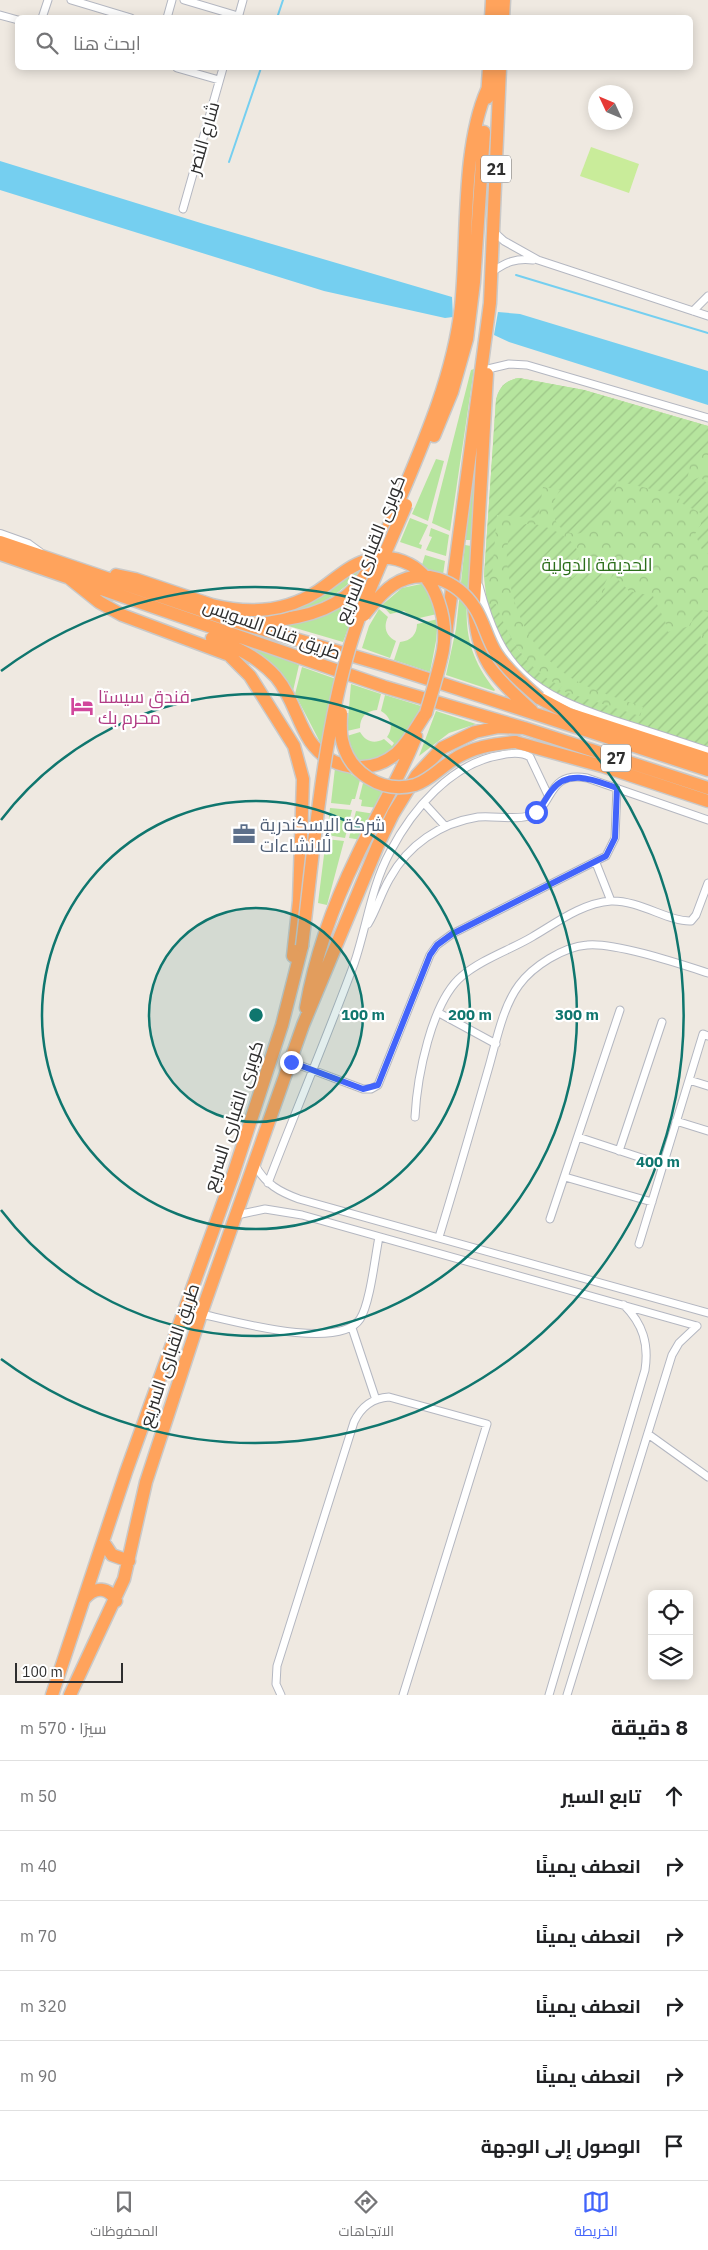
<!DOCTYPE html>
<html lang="ar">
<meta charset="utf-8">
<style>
body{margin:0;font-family:"IBM Plex Sans",Cairo,sans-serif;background:#f2f2f2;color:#202124;direction:rtl}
.controls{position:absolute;right:15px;bottom:15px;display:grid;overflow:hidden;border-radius:8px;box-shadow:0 2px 12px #0003}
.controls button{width:45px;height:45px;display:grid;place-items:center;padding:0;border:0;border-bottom:1px solid #e0e0e0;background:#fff;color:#202124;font:25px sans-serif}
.compass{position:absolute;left:588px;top:85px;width:45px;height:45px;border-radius:50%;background:#fff;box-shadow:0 2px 12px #0003;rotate:314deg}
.scale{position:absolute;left:15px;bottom:12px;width:108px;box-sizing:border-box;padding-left:5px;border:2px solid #2e2e2e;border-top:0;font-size:14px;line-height:18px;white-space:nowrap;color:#2e2e2e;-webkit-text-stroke:4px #fff;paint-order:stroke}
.stop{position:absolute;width:15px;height:15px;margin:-11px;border:4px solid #4264fb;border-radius:50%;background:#fff}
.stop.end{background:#4264fb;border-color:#fff;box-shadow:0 1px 5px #0008}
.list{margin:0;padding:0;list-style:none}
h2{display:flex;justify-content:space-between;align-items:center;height:65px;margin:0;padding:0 20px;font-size:21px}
h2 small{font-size:16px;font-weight:400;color:#757577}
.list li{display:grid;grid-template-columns:32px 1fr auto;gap:15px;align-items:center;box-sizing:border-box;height:70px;padding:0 20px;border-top:1px solid #e0e0e0}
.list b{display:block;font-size:19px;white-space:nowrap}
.list em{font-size:16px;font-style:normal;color:#757577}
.icon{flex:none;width:28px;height:28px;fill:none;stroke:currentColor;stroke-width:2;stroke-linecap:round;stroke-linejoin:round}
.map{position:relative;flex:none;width:708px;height:1695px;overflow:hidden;direction:ltr}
.search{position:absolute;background:#fff;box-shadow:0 2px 12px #0003;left:15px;right:15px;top:15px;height:55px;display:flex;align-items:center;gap:12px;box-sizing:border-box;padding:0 18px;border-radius:8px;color:#757577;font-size:19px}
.sheet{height:485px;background:#fff}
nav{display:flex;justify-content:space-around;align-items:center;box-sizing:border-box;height:70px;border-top:1px solid #e0e0e0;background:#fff;font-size:14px;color:#757577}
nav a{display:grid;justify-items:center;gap:2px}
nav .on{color:#4264fb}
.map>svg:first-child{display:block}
</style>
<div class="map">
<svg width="708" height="1695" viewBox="0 0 708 1695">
<defs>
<pattern id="forest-crowns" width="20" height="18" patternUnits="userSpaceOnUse" patternTransform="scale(1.25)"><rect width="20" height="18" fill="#b6e59e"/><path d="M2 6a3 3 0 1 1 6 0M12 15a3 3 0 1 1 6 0" fill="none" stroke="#9dc588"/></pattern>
<pattern id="garden-furrows" width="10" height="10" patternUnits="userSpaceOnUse" patternTransform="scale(1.25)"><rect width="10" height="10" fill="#b6e59e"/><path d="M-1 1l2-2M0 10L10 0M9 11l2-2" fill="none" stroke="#9dc588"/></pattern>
</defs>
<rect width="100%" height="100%" fill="#efe9e1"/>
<path fill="#b6e59e" d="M 474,369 L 450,531 L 432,523 L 471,370 Z
M 436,459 L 444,461 L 428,521 L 412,514 Z
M 472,476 L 475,476 L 472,540 L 465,540 Z
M 410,518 L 428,525 L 419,544 L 422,545 L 421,549 L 400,542 Z
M 431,528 L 449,535 L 446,556 L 426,550 L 432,537 L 429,536 Z
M 465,545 L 471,546 C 468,605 455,640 495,690 L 494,691 L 446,675 L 456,629 Z
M 425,555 L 445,561 L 443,575 L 430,573 L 422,565 Z
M 364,566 C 342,596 309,614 272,613 L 331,589 Z
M 426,583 L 437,614 L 415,619 L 404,611 L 390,614 L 382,605 L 402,588 Z
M 361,594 L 343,642 L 285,625 L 334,610 Z
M 379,609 L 388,617 C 383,627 386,636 396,641 L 390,658 L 362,648 L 369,626 Z
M 438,619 L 436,641 L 430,672 L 394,660 L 400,642 C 411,641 417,634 417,624 Z
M 253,646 L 299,665 L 293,691 L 270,662 L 251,648 Z
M 302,667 L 336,679 L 326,741 L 321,744 L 295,694 Z
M 351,684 L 381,694 L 377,710 C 366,711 360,717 360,728 L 347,731 Z
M 385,695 L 421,706 C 407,737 393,759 357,761 L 347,736 L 360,732 C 366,742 374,744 384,739 L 392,746 L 394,743 L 387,737 C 394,727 391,717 381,711 Z
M 436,711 L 476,724 L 449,733 L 419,756 Z
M 335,768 L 348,772 L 360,780 L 355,799 L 352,799 L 350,805 L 331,803 Z
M 363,783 L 387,793 L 378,808 L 361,806 L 362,800 L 359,799 Z
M 330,808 L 352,810 L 345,838 L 327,835 Z
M 356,811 L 375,814 L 362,840 L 349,838 Z
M 326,839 L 344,841 L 327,905 L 318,903 Z"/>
<path fill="url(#forest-crowns)" d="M 519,378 L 584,390 L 708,426 L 708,747 L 547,691 L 487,604 L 484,577 L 496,400 C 499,387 506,380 519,378 Z"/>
<path fill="url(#garden-furrows)" d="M 519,378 L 584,390 L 708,426 L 708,450 L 690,462 L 688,476 L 693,480 L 700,477 L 708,484 L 708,554 L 703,552 L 695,534 L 701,524 L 701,513 L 679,502 L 680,496 L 617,481 L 607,513 L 601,513 L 592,528 C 565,546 541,516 560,490 L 543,487 L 538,518 L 497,515 L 492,576 L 484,577 L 496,400 C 499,387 506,380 519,378 Z
M 526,524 C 543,522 580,539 579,558 L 567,573 L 567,579 L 571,579 C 581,571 592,555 605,565 L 607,579 L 596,602 L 597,603 L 613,574 L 629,591 L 653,596 L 665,621 L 668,632 L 690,626 L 697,609 L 708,612 L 708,636 L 700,634 L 702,642 L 708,645 L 708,747 C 662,732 551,706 522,671 C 505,650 496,629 487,604 L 496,604 C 507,635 528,673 562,686 L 559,690 L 640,716 L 643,707 C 623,700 601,693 582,684 C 533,659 511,612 507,560 C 506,543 508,529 526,524 Z"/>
<path fill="#c9ec9a" d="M 591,147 L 639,164 L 629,193 L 580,176 Z"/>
<path fill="#75cff0" d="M 0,161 L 204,224 L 452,297 L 453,317 L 445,318 L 324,291 L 0,190 Z
M 498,312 L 520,314 L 708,371 L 708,405 L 509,342 L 494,335 Z"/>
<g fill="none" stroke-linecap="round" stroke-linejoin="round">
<path stroke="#75cff0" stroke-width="2" d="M 277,18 L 283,0
M 229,162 L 261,68
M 516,275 L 708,333"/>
<defs>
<path id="street" d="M 71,0 L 131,18
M 184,0 L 238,16
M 0,15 L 18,20
M 42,18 L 48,0
M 167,18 L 172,0
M 238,18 L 243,0
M 177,68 L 219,80
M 183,209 L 223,68
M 493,231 L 504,241 L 538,260 L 708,316
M 492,272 C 506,262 516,258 533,260
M 693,311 L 708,296
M 488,369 L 509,364 L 527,365 L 708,418
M 479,586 C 501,671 532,693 613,720 C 645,730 676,740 708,751
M 424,803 L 445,826
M 596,863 L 611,901
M 368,924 C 377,909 381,893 390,878 C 408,845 440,823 478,817 C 493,815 518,821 531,815 C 555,805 546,771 587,778 L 708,820
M 439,1013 L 496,1044
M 291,1062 L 363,1089 L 371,1089 L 378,1085 L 430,955 L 437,945 L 452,934 L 606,856 L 615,838 L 617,788
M 689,1080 L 708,1086
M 415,1117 C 417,1078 431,1002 462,976 C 482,959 510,950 532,937 C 556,923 582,903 611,901 C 639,900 669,922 691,921 L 696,915 L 708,883
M 676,1121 L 708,1131
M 578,1137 L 663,1165
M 619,1151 L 662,1022
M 255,1165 C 265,1184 280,1192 299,1199 L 708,1313
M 565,1177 L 652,1202
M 268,1183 C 296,1110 327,1037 354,964 C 367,926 371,887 390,852 C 412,810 451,763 501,755 C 510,753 522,752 530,757 L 548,795
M 237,1215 L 265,1209 L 302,1215 L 697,1326
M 550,1219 L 620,1010
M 439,1237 C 456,1181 472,1126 488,1070 C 496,1043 502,1008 519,985 C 533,966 563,947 587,945 C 614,942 680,964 708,973
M 639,1244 L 703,1034 L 708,1036
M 201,1314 C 233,1321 339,1351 360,1319 C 370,1304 375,1257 379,1237
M 352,1328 L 376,1400
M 648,1434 L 708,1477
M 281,1695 L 276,1684 L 277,1666 L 354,1422 C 361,1407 373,1398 389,1397 L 487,1424 L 403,1695
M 549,1695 L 645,1370 C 649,1344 643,1324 624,1305
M 567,1695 L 672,1355 L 679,1343 L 697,1326"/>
<path id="secondary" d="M 0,535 L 28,545 L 39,553"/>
<path id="highway" d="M 491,18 L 492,0
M 503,18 L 504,0
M 487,98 L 489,68
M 487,374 L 474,604 C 476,660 493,675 532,711
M 434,436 L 452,392 L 467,339 L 474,282 L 484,132
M 0,542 L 233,621 L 391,667 L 708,770
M 0,554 L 385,687 L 524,728 L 708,788
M 116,575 L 135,579 L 212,605
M 69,578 L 99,602 L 122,615 L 229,655 L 250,676 L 294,746 L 303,779 L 299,901 L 293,956
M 245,621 C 280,621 317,618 346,596 C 373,575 383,538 396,508 C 423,444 453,377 461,307 C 468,242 461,149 487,90
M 446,634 L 490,303 L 500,68
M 212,638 C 236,647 258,657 276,677 C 292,696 297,721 310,741 C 330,770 370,776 397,753 C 409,742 417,726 426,713
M 539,698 L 569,714 L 708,759
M 515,742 L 602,766 L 708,801
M 306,1008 C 315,956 334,903 357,856 C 376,815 400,778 416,736
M 104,1543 L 112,1555 L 129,1561
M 85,1598 C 95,1586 109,1587 116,1601
M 52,1695 L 126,1472 L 233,1175 L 282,1025 L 302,946
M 70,1695 L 124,1579 L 146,1482 L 201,1314 L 303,1025 L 378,845 L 393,814 L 417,775 L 442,748 L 475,732 L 499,727 L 524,728"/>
</defs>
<use href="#street" stroke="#b4b7c1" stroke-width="9"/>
<use href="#secondary" stroke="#b4b7c1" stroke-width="12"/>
<use href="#highway" stroke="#c9c9c9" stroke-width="15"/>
<use href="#street" stroke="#fff" stroke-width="7"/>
<use href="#secondary" stroke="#fff" stroke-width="10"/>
<use href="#highway" stroke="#ffa35c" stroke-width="12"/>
<defs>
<path id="highway-bridge" d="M 212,605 C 248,614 286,612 318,591 C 333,581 348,566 365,561 C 380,556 396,557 409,564 C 437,578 448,621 443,650 C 439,671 432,692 426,713
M 364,615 C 373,604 381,593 393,585 C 422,566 457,580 475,608 C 484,622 487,639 496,653 C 507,670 524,685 539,698
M 341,713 C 341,722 340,731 342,740 C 349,773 382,794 415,785 C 430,780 440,768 453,760 C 472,747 493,744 515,742
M 302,946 C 314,848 322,741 350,646 C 364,598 386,552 406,505"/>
</defs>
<use href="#highway-bridge" stroke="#c9c9c9" stroke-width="15" stroke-linecap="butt"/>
<use href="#highway-bridge" stroke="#ffa35c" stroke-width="12"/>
</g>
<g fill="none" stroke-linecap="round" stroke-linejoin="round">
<path stroke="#4264fb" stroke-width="6" d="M 291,1062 L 363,1089 L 378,1085 L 430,955 L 437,945 L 452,934 L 606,856 L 615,838 L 617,788 C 596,781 569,768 552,790 C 546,797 543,806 536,812"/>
</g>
<circle cx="256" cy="1015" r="107" fill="#0f766e" fill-opacity=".12"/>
<g fill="none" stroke="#0f766e" stroke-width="2.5">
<circle cx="256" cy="1015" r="107"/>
<circle cx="256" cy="1015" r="214"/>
<path d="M1 820A321 321 0 1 1 1 1210"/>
<path d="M1 671A428 428 0 1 1 1 1359"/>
</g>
<defs>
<symbol id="hotel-bare" viewBox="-9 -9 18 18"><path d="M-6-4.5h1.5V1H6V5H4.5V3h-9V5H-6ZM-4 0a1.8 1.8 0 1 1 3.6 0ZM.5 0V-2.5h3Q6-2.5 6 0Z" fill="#d1479c" stroke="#fff" stroke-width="2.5" paint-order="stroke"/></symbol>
<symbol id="office-bare" viewBox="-9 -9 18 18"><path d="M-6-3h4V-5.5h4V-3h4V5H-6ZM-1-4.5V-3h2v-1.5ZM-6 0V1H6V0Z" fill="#5c6f8a" stroke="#fff" stroke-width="2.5" paint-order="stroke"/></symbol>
</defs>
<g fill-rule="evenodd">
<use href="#hotel-bare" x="66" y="690" width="32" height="32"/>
<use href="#office-bare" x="228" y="818" width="32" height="32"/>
</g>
<g text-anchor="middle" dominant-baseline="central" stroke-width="4.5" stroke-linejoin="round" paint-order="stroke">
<g fill="#fff" stroke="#6d6d6d" stroke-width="1">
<rect x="481" y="155.5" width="30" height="27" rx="4"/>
<rect x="601" y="744.5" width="30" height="27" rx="4"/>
</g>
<g font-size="16" font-weight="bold" fill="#2e2e2e">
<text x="496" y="169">21</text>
<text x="616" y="758">27</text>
</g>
<g font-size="18" fill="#2e2e2e" stroke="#fff">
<text transform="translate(203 138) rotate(-74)">شارع النصر</text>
<text transform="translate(370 549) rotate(-68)">كوبرى القبارى السريع</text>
<text transform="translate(272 629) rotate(20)">طريق قناه السويس</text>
<text transform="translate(233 1116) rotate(-72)">كوبرى القبارى السريع</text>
<text transform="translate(169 1355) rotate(-71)">طريق القبارى السريع</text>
</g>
<g font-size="18" fill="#2c6e1b" stroke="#fff">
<text x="597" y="564">الحديقة الدولية</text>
</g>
<g font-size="18" fill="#b23c85" stroke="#fff" text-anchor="start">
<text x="98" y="696">فندق سيستا<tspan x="98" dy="21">محرم بك</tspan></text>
</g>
<g font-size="18" fill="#4e5e75" stroke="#fff" text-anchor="start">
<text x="260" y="824">شركة الإسكندرية<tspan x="260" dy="21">للانشاءات</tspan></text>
</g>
</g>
<circle cx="256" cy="1015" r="8" fill="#0f766e" stroke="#fff" stroke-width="2.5"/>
<g font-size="15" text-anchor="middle" font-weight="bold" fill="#0f766e" stroke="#fff" stroke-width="4.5" stroke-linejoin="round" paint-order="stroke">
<text x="363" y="1020">100 m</text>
<text x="470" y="1020">200 m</text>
<text x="577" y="1020">300 m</text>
<text x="658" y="1167">400 m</text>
</g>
</svg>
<div class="controls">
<button><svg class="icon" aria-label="locate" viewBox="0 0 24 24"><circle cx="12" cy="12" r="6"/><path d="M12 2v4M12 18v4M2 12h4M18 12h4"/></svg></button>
<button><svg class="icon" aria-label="layers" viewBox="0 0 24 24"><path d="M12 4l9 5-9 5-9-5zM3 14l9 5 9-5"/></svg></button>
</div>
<svg class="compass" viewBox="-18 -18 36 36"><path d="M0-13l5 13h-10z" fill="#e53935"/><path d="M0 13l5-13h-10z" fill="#757577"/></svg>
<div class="scale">100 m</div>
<div class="stop" style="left:536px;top:812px"></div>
<div class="stop end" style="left:291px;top:1062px"></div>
<div class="search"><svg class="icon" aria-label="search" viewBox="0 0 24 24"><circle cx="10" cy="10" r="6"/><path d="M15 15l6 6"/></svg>ابحث هنا</div>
</div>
<section class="sheet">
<h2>8 دقيقة<small>سيرًا · 570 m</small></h2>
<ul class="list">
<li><svg class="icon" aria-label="ahead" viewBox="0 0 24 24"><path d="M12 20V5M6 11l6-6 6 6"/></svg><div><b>تابع السير</b></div><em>50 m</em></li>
<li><svg class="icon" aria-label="right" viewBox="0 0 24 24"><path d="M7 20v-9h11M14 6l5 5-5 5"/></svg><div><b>انعطف يمينًا</b></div><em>40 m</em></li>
<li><svg class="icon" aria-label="right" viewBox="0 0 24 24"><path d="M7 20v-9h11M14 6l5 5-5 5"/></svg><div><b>انعطف يمينًا</b></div><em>70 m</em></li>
<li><svg class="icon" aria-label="right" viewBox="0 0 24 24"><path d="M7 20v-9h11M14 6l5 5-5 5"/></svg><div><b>انعطف يمينًا</b></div><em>320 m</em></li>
<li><svg class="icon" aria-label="right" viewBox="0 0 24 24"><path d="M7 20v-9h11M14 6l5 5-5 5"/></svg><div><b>انعطف يمينًا</b></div><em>90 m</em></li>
<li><svg class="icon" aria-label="arrive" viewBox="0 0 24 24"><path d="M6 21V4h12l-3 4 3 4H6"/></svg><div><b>الوصول إلى الوجهة</b></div></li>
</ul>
</section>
<nav>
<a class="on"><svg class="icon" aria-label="map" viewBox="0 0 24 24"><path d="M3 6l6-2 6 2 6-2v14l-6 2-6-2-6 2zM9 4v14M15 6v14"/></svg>الخريطة</a>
<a><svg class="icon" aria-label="directions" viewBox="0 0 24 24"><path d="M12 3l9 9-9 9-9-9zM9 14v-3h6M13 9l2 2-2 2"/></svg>الاتجاهات</a>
<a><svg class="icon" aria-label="saved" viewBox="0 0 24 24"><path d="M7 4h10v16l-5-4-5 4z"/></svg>المحفوظات</a>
</nav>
